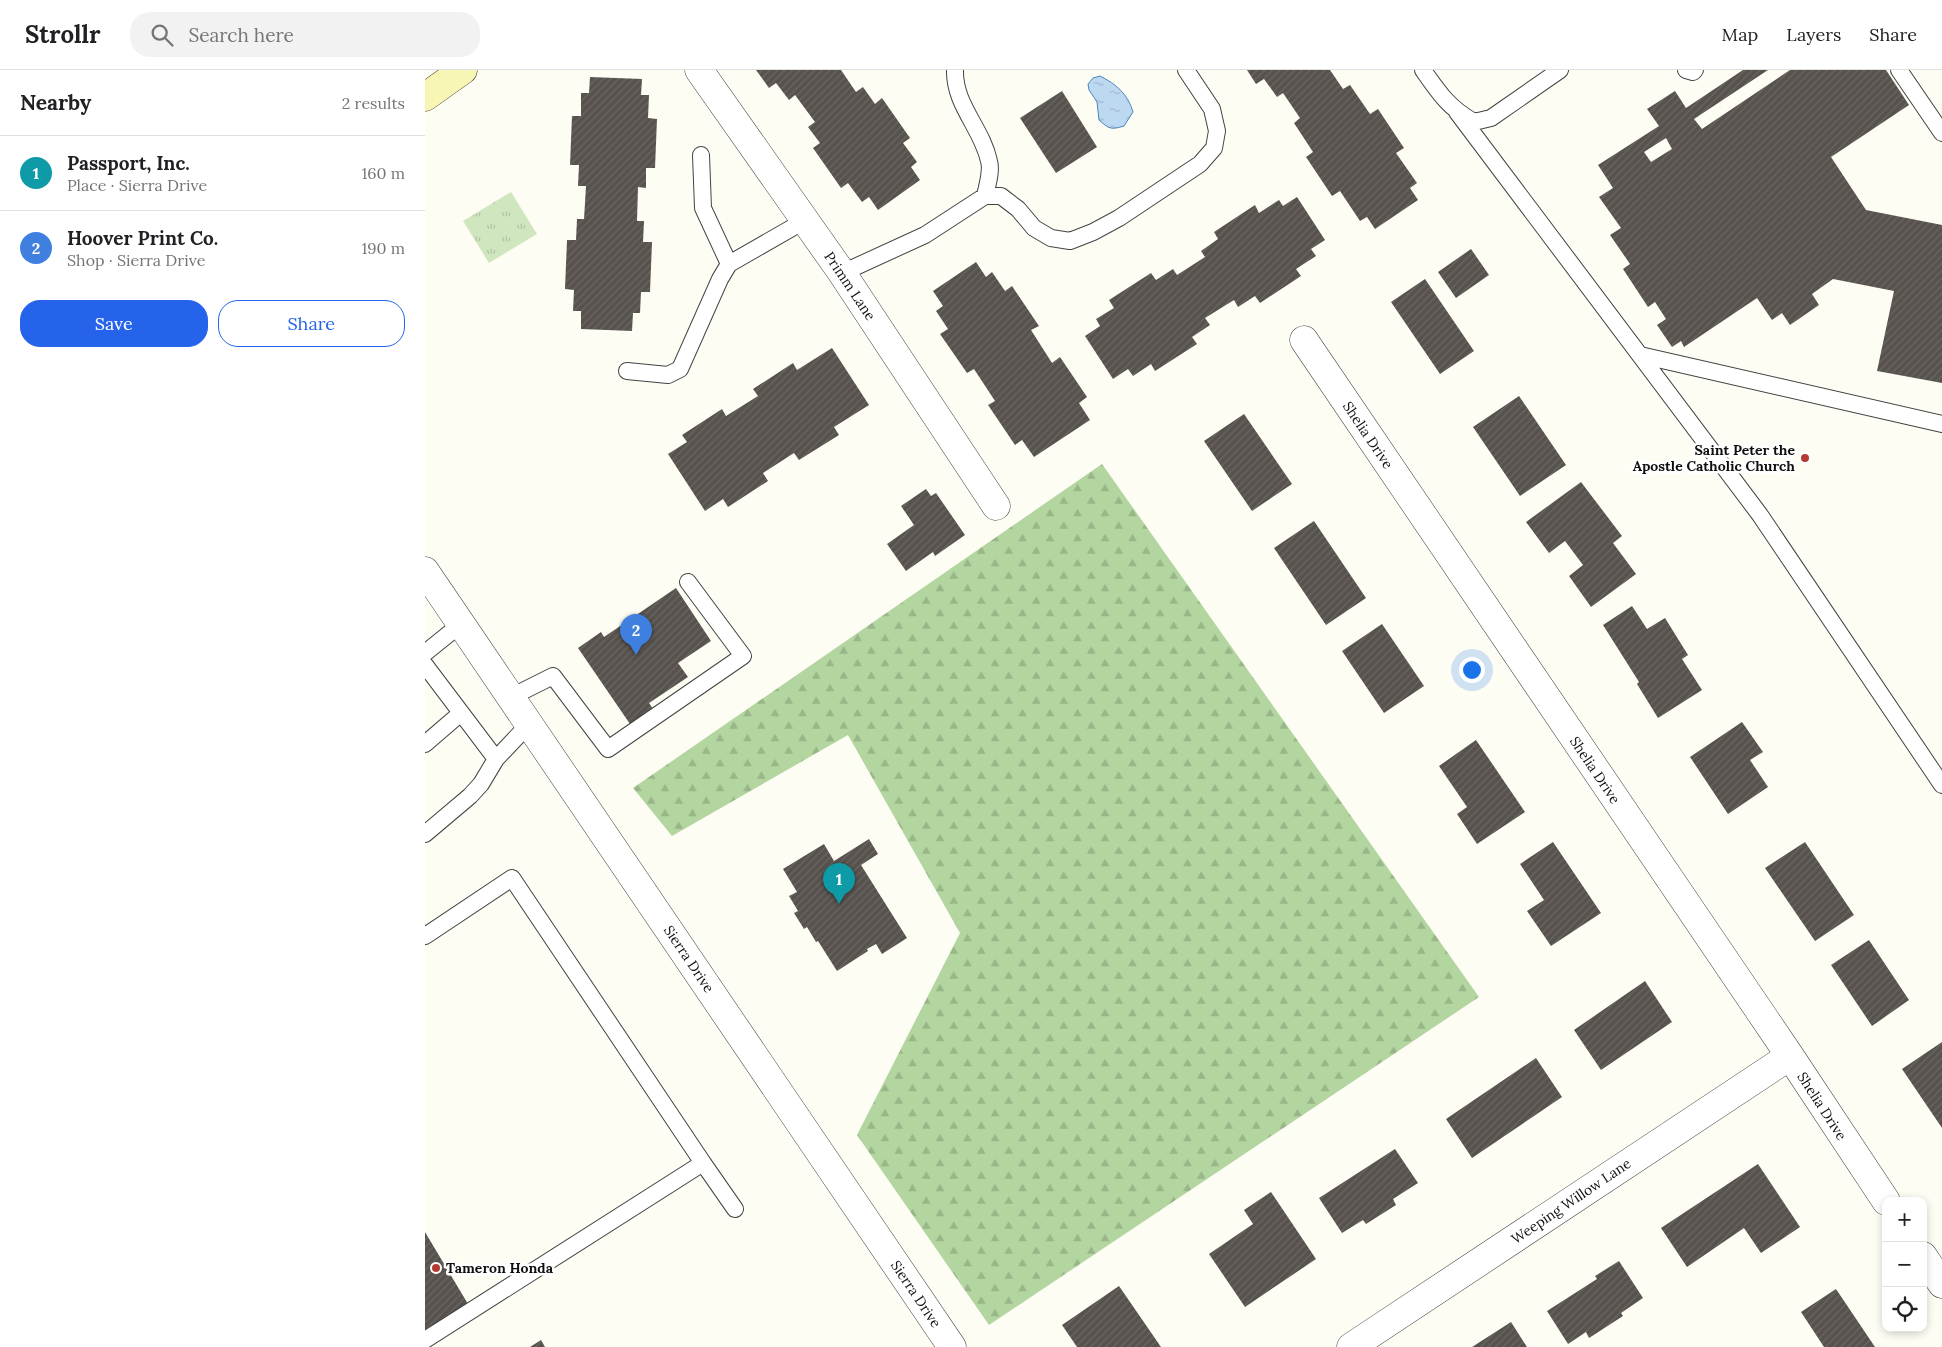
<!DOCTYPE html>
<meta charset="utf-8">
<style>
body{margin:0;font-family:Lora,serif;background:#f2f2f2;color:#202124}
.controls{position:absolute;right:15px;bottom:15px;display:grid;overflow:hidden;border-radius:10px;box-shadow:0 2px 8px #0003}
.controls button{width:45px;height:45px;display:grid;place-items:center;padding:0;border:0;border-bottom:1px solid #e0e0e0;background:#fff;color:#202124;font:25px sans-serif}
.you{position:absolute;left:1046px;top:599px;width:18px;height:18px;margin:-12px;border:4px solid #fff;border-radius:50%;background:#1a73e8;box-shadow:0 0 0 8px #1a73e833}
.badge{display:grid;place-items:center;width:32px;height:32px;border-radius:50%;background:#2563eb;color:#fff;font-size:16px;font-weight:700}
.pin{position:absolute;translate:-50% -41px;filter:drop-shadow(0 1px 2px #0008)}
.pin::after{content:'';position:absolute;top:26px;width:18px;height:15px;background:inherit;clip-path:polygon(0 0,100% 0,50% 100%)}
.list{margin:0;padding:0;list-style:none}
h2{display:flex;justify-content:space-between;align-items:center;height:65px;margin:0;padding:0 20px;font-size:21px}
h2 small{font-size:16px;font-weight:400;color:#757577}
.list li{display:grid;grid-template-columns:32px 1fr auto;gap:15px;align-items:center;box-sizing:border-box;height:75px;padding:0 20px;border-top:1px solid #e0e0e0}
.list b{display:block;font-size:19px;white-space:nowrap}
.list p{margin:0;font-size:16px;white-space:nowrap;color:#757577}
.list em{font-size:16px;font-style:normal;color:#757577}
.actions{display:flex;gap:10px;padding:15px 20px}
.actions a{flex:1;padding:11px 0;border:1px solid #2563eb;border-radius:20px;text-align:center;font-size:18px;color:#2563eb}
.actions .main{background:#2563eb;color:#fff}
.icon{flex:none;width:28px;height:28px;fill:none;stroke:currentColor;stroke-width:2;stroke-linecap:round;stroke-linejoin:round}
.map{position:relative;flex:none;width:1517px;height:1277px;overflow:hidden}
header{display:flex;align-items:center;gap:30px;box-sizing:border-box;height:70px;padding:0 25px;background:#fff;border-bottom:1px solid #e0e0e0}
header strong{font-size:24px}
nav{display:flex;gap:28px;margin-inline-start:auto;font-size:18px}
.search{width:350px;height:45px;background:#f2f2f2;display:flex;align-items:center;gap:12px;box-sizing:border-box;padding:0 18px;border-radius:20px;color:#757577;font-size:19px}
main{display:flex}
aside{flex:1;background:#fff}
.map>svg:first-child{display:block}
</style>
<header>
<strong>Strollr</strong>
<div class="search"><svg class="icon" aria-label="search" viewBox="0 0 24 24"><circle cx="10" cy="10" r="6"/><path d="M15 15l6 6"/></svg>Search here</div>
<nav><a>Map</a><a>Layers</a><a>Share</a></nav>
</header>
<main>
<aside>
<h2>Nearby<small>2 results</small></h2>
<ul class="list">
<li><span class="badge" style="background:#0f9aa8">1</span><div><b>Passport, Inc.</b><p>Place · Sierra Drive</p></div><em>160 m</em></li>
<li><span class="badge" style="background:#3f7fe0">2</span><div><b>Hoover Print Co.</b><p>Shop · Sierra Drive</p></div><em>190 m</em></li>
</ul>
<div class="actions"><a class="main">Save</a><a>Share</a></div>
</aside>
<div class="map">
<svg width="1517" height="1277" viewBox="0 0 1517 1277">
<defs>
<pattern id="forest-firs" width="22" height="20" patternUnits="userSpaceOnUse" patternTransform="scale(1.25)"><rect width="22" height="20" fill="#b3d5a0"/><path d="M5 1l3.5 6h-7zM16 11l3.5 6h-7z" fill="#99b689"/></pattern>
<pattern id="park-tufts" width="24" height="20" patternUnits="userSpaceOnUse" patternTransform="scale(1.25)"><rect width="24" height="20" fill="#d0e6bf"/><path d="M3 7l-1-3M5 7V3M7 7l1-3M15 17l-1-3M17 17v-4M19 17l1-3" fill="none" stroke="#b2c4a3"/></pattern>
<pattern id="water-ripples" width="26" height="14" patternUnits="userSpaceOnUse" patternTransform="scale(1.25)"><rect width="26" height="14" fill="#bdd8f1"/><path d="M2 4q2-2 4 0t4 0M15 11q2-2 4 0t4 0" fill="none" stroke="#a1b8ce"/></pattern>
<pattern id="building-hatch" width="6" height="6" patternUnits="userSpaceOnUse" patternTransform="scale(1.25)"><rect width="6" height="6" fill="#57524d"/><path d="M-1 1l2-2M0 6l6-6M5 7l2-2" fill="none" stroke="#6a6662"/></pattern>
</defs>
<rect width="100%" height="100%" fill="#fefdf4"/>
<path fill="url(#forest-firs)" d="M 677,394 L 1054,927 L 564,1255 L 432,1065 L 535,863 L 423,665 L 247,766 L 208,718 Z"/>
<path fill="url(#park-tufts)" d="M 86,122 L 112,164 L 64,193 L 38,151 Z"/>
<path fill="url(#water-ripples)" stroke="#4a87c1" d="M 675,6 C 691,14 703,24 708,42 L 699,56 C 686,60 684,59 674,50 L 672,32 L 664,20 L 663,14 L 668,8 Z"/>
<path fill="url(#building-hatch)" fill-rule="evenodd" d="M 331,0 L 416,0 L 431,22 L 438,17 L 450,34 L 457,28 L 485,68 L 478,73 L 492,92 L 486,97 L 495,110 L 453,140 L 444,127 L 437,132 L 423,113 L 416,118 L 388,78 L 395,73 L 383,57 L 390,52 L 370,25 L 364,30 L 351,13 L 344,18 Z
M 822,0 L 905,0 L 918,19 L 925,15 L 945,44 L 953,39 L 979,78 L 971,83 L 992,113 L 985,118 L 993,130 L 950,159 L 942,147 L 935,151 L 915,121 L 907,126 L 881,87 L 888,82 L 869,53 L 875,48 L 858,23 L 852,27 L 839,9 L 831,14 Z
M 1318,0 L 1343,0 L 1269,49 L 1277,59 L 1365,0 L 1461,0 L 1484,35 L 1406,87 L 1441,140 L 1517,155 L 1517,313 L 1452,301 L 1469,221 L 1408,209 L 1387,224 L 1394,235 L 1365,255 L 1357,243 L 1347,250 L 1332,228 L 1259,277 L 1256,271 L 1247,277 L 1232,255 L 1241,249 L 1230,232 L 1223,237 L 1198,199 L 1205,194 L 1185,165 L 1196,158 L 1174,127 L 1188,118 L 1173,95 L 1234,56 L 1222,39 L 1250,21 L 1261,38 ZM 1241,68 L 1247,79 L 1226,92 L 1219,82 Z
M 165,7 L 217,9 L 216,25 L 224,25 L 223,48 L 232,49 L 230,98 L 221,98 L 221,118 L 213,117 L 212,151 L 219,151 L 218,172 L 227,172 L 225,222 L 216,222 L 215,243 L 208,243 L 207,261 L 156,259 L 156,241 L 148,241 L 149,220 L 140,219 L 142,170 L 151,170 L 152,149 L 159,149 L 161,116 L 153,116 L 154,95 L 145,95 L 147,46 L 156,46 L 156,23 L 164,23 Z
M 637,21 L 672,77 L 631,103 L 595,48 Z
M 872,127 L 900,170 L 886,179 L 891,186 L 871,199 L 876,206 L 835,233 L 830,226 L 813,237 L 809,230 L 780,248 L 785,255 L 767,267 L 772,274 L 730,301 L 726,294 L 708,306 L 703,299 L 688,309 L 660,266 L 675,256 L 671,249 L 689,238 L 684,230 L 726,203 L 731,210 L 748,199 L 752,205 L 780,187 L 776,181 L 793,169 L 789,162 L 830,135 L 834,143 L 854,130 L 858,136 Z
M 1046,179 L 1064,205 L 1031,228 L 1013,202 Z
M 551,192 L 561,207 L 567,202 L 580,221 L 587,216 L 614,256 L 606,260 L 627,293 L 635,287 L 662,327 L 654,333 L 665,350 L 609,387 L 597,370 L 590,375 L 563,335 L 570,331 L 549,299 L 542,303 L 515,264 L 523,259 L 511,241 L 518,236 L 508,221 Z
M 1000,209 L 1049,281 L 1015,304 L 966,232 Z
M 407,278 L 444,335 L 409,357 L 414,365 L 374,390 L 369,383 L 338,403 L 343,411 L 303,437 L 298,429 L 280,441 L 243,384 L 262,372 L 257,365 L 297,339 L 301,346 L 333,326 L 328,319 L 368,293 L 372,300 Z
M 1094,326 L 1141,395 L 1095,426 L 1048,357 Z
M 819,344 L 867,414 L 827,441 L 779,371 Z
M 1156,412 L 1197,466 L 1188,473 L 1211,504 L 1166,537 L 1144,506 L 1158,495 L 1140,471 L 1124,483 L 1101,452 Z
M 501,419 L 506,426 L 511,423 L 540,465 L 510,486 L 508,482 L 481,501 L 462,474 L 489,455 L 476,436 Z
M 889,451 L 941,528 L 901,555 L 849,478 Z
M 251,518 L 286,571 L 253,593 L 263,607 L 224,633 L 228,639 L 205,654 L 153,578 L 176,562 L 179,567 Z
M 1207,536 L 1222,559 L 1240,548 L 1263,585 L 1257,589 L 1277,620 L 1233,648 L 1212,614 L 1214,612 L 1178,555 Z
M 957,554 L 999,616 L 959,643 L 917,581 Z
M 1317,652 L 1338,682 L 1325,690 L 1343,717 L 1303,744 L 1265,687 Z
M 1051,670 L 1100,742 L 1052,774 L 1032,744 L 1042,737 L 1014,696 Z
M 444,769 L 453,784 L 436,795 L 482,868 L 457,884 L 451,874 L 442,879 L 443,881 L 412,901 L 393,871 L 391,872 L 382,857 L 379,859 L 369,843 L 373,841 L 364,826 L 372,822 L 358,799 L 399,774 L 409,791 Z
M 1128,772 L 1176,843 L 1126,876 L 1102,841 L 1119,830 L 1095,794 Z
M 1380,772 L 1429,845 L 1390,871 L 1340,798 Z
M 1444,870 L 1484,930 L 1447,956 L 1406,895 Z
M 1220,911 L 1247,952 L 1176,1000 L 1149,960 Z
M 1517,972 L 1517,1058 L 1477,999 Z
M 1111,988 L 1137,1027 L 1047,1088 L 1021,1049 Z
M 970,1079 L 993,1113 L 968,1129 L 971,1135 L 941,1154 L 938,1150 L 917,1163 L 894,1128 Z
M 1333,1094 L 1375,1157 L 1336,1183 L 1319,1158 L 1262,1197 L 1236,1158 Z
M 846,1122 L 891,1189 L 820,1237 L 784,1184 L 828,1154 L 819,1140 Z
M 0,1162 L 43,1234 L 0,1260 Z
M 1194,1191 L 1218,1228 L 1196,1243 L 1198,1246 L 1164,1268 L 1161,1262 L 1143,1274 L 1122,1241 L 1172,1209 L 1170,1206 Z
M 694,1216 L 736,1277 L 652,1277 L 637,1255 Z
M 1411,1219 L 1450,1277 L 1399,1277 L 1376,1242 Z
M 1086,1252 L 1102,1277 L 1047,1277 Z
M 116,1270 L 120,1277 L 105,1277 Z"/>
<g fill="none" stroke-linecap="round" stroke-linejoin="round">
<defs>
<path id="lane" d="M 530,0 C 529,35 557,58 564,91 C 567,101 562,116 560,126
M 998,0 C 1014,23 1024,38 1049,52 L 1066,48 L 1135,0
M 1261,0 L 1268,2 L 1270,0
M 1474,0 L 1517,63
M 1032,42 L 1335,445 L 1517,715
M 276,85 L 278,138 L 304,194
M 417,203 L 500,165 L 560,126 L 576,126 L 593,139 L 609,158 L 626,168 L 645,171 L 668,162 L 694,148 L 775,94 L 789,78 L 792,61 L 787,39 L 761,0
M 1215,285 L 1517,354
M 202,301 L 243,305 L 255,299 L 295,209 L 304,194 L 379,151
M 0,583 L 36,554
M 0,595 L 71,689
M 86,627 L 128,606 L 183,679 L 318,586 L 263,512
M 0,674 L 36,643
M 0,764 L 45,726 L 56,714 L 71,689 L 104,654
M 0,866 L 87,808 L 278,1093
M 0,1270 L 278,1093 L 310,1139"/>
<path id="street" d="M 274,0 L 417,203 L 571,436
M 879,270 L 1365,986 L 1461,1131
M 0,501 L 527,1277
M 1498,1186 L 1517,1214
M 926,1277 L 1365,986"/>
<path id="secondary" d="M 0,27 L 38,0"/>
</defs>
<use href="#lane" stroke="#434343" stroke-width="18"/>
<use href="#street" stroke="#434343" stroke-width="29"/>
<use href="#secondary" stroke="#323232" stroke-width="29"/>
<use href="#lane" stroke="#fff" stroke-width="16"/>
<use href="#street" stroke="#fff" stroke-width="28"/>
<use href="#secondary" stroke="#f8f6b5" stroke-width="28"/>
</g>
<g fill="#b43a34" stroke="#fff" stroke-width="2">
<circle cx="1380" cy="388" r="5"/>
<circle cx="11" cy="1198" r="5"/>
</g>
<g text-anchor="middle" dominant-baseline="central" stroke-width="5" stroke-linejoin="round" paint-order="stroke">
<g font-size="14" fill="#101010" stroke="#fff">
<text transform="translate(425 216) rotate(56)">Primm Lane</text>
<text transform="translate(943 365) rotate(56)">Shelia Drive</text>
<text transform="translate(1170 700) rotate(56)">Shelia Drive</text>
<text transform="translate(264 889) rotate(56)">Sierra Drive</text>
<text transform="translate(1397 1036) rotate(57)">Shelia Drive</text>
<text transform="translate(1146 1131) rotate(-34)">Weeping Willow Lane</text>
<text transform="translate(491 1224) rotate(56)">Sierra Drive</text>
</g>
<g font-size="14" font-weight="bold" fill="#101010" stroke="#fff" text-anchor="end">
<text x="1370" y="380">Saint Peter the<tspan x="1370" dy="16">Apostle Catholic Church</tspan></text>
<text x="21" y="1198" text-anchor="start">Tameron Honda</text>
</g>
</g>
</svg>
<div class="controls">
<button>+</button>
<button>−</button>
<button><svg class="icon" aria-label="locate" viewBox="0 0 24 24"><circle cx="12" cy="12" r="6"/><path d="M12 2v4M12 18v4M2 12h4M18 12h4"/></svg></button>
</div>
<div class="you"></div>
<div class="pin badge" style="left:414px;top:834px;background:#0f9aa8">1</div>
<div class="pin badge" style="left:211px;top:585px;background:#3f7fe0">2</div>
</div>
</main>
